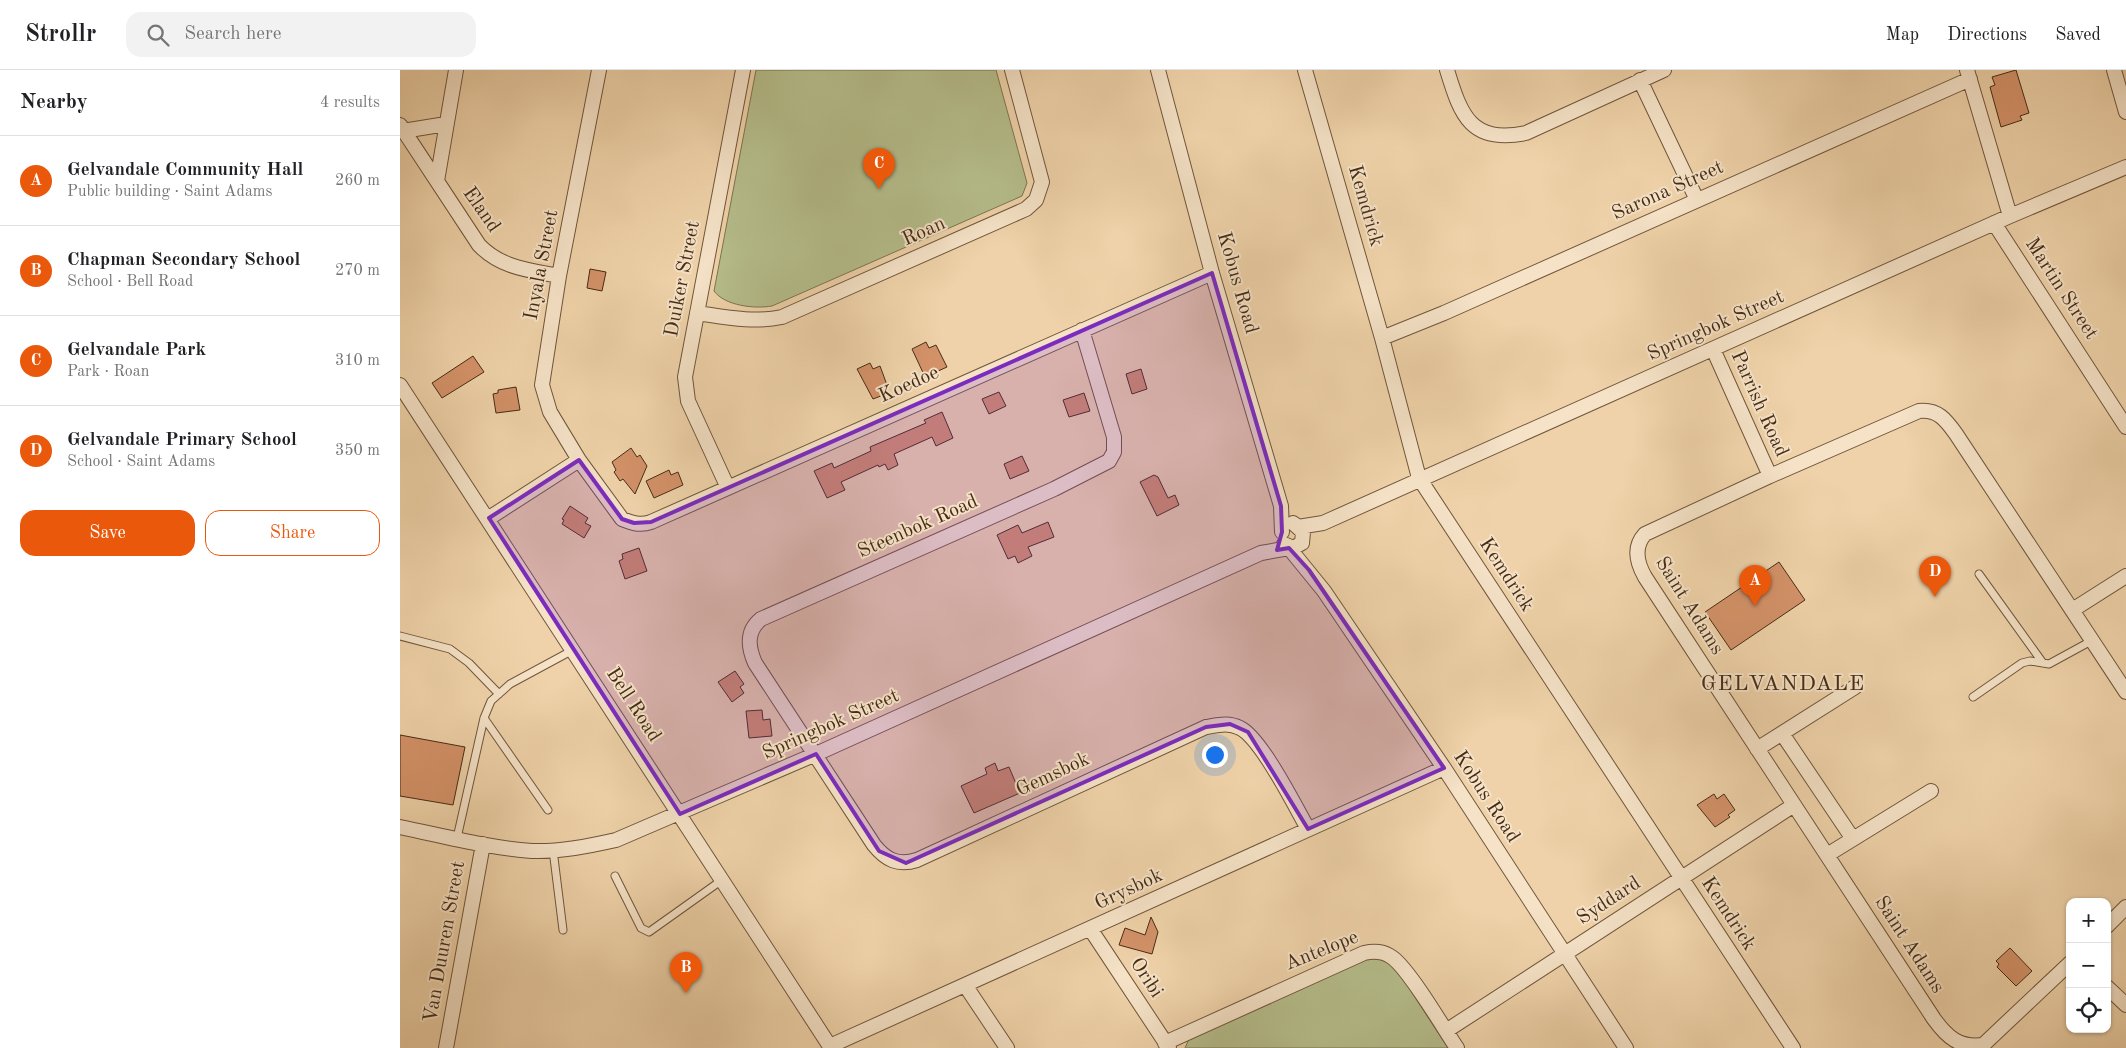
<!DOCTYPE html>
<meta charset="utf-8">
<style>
body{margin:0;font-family:"Old Standard TT",serif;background:#f2f2f2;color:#202124}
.controls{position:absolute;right:15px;bottom:15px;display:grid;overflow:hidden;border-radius:10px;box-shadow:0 1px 4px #0004}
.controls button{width:45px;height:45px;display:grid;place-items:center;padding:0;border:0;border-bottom:1px solid #e0e0e0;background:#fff;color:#202124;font:25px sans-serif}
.you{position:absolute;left:814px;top:684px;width:18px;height:18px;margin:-12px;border:4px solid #fff;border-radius:50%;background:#1a73e8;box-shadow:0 0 0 8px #1a73e833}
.badge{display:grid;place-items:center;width:32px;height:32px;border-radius:50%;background:#ea580c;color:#fff;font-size:16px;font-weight:700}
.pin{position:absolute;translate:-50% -41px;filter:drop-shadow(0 1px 2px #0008)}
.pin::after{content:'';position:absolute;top:26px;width:18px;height:15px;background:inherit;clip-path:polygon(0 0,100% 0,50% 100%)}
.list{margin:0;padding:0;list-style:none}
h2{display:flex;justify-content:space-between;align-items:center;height:65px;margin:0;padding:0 20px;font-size:21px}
h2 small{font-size:16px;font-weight:400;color:#757577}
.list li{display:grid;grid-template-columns:32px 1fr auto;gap:15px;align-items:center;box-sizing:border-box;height:90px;padding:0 20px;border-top:1px solid #e0e0e0}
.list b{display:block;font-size:19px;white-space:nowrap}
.list p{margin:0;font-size:16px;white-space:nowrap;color:#757577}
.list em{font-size:16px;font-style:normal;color:#757577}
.actions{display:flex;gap:10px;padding:15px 20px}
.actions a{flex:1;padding:11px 0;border:1px solid #ea580c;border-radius:15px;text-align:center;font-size:18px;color:#ea580c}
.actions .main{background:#ea580c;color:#fff}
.icon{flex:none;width:28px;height:28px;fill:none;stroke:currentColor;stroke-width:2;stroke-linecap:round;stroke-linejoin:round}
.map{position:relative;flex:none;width:1726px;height:978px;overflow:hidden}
header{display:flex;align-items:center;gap:30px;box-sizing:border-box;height:70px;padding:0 25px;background:#fff;border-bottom:1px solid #e0e0e0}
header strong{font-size:24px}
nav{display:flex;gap:28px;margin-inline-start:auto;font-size:18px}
.search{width:350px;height:45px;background:#f2f2f2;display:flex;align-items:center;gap:12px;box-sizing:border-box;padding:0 18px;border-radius:15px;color:#757577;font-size:19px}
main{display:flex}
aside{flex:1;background:#fff}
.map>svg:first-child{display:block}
</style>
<header>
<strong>Strollr</strong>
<div class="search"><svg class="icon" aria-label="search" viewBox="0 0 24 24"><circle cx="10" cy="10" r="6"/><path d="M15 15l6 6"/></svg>Search here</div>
<nav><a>Map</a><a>Directions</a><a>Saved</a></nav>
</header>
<main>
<aside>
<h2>Nearby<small>4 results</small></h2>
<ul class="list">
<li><span class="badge">A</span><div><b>Gelvandale Community Hall</b><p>Public building · Saint Adams</p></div><em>260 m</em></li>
<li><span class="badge">B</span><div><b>Chapman Secondary School</b><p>School · Bell Road</p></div><em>270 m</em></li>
<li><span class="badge">C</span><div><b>Gelvandale Park</b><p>Park · Roan</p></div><em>310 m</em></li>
<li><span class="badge">D</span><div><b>Gelvandale Primary School</b><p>School · Saint Adams</p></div><em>350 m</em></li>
</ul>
<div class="actions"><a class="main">Save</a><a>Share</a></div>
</aside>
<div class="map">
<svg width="1726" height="978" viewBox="0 0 1726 978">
<rect width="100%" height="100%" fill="#efd2a9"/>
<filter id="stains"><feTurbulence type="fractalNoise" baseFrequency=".004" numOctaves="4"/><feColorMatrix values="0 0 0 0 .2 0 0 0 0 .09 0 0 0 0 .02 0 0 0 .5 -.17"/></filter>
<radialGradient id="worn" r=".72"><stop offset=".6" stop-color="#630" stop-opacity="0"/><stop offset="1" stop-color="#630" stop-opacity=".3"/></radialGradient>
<path fill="#b5bd8b" stroke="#7e7450" d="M 356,0 L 596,0 L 627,113 L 622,126 L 372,236 C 355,239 325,236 314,221 Z
M 979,888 L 991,894 L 999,903 L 1048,978 L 785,978 L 789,969 L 967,889 Z"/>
<path fill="#d49269" stroke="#462c16" d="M 1616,0 L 1629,43 L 1620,46 L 1622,50 L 1601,57 L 1590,17 L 1595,15 L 1592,7 Z
M 190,199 L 206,202 L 202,221 L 187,218 Z
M 526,272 L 529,278 L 536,275 L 547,297 L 525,307 L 512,279 Z
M 73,286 L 84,302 L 42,328 L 32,313 Z
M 470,293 L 473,299 L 480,296 L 487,315 L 483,317 L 486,324 L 473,329 L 457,299 Z
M 741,299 L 747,319 L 732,324 L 726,304 Z
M 116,317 L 120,340 L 96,343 L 93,324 L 98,323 L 98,320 Z
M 599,322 L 606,336 L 589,344 L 582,329 Z
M 684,323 L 690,341 L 669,347 L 663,330 Z
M 542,342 L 553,368 L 536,376 L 532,367 L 494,384 L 498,395 L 488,400 L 485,394 L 479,397 L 478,395 L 441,412 L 445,420 L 427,428 L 414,401 L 432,393 L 434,398 L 471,381 L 470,377 L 526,353 L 524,350 Z
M 231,378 L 237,387 L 240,385 L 247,396 L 235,424 L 223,409 L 220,411 L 214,402 L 216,400 L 212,392 Z
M 622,386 L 629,401 L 610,409 L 604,394 Z
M 269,400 L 271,405 L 278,402 L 283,415 L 254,428 L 246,411 Z
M 754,405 L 758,407 L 768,428 L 775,425 L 779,435 L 757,446 L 740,412 Z
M 170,436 L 188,448 L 185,453 L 191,456 L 184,468 L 162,454 L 164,450 L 162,449 Z
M 648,452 L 654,467 L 628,477 L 632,486 L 618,493 L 615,486 L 608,489 L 597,465 L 618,455 L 622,463 Z
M 239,478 L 247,501 L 225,509 L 219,491 L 223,489 L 222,484 Z
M 1379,492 L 1405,530 L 1331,580 L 1305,542 Z
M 335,601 L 344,614 L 340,617 L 344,623 L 332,632 L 318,612 Z
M 362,640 L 363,650 L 370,649 L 372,666 L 349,668 L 346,641 Z
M 0,665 L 65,677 L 53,735 L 0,726 Z
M 595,693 L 598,701 L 609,697 L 620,723 L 574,743 L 561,716 L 587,704 L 585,698 Z
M 1314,724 L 1317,729 L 1324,724 L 1335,740 L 1328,745 L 1330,747 L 1315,757 L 1297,735 Z
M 751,847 L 758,862 L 752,884 L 719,875 L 725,858 L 745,865 Z
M 1610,878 L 1632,901 L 1616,916 L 1597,897 L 1599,894 L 1596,891 Z"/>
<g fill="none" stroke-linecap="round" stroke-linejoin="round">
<defs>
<path id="lane" d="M 1579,504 L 1643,593
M 0,566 L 50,579 L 69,593 L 99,624
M 1573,627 L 1622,593 L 1630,591 L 1649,594 L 1693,570
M 84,648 L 148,740
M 57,768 L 84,648 L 91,631 L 110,614 L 173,580
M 153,780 L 163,860
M 215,806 L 241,858 L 249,862 L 322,810"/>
<path id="street" d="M 199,0 L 159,206 L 142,315 L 150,342 L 179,390 L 222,449 C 232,453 240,456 251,452 L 812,203
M 758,0 L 812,203 L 881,436 L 882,462
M 905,0 L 982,268 L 1019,408 L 1393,978
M 1047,0 C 1061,46 1071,74 1126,63 L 1264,0
M 1567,0 L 1610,146
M 1714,0 L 1726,42
M 1240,10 L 1297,130
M 0,55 L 79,175 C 101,198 129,200 159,206
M 3,61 L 46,54
M 37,111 L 56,0
M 1594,153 L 1726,357
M 297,243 C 325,247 353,253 382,247 L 626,139 L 636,130 L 642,112 L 612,0
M 682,260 L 714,367 L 714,382 L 709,391 L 654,419 L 361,549 C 346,561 348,577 355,593 L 474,775 C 486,790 498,796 517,790 L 806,657 C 818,655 829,652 840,658 C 861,668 895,736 908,759
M 982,268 L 1044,243 L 1570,9
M 1313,279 L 1370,406
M 0,315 L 431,978
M 328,418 L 288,331 L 285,307 L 343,0
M 89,448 L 179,390
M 898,457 L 923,453 L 1610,146 L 1726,97
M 884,474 L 893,478 L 902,473 L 903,462 L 893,453
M 1674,539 L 1726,506
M 1383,665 L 1453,769
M 1357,679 L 1455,617
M 0,757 C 44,766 88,778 132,781 C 160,782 189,776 216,770 L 416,684 L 861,483 L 889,478 L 924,521 L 1044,698 L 1226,978
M 1427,785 L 1531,721
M 1707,856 L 1726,837
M 691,860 L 769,978
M 1670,893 L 1583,975 C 1559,978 1547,967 1534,949 L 1245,507 C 1237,493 1233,477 1245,464 L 1370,406 L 1519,341 C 1538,339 1546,350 1556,364 L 1726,622
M 565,915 L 607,978
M 1707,917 L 1726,935
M 1046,961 L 1394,735
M 765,973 L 964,883 C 973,881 982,881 990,886 C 1007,895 1044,959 1057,978
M 430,976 L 1044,698
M 46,978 L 83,774"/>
</defs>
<use href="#lane" stroke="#70563b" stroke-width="9"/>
<use href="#street" stroke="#70563b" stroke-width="16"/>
<use href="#lane" stroke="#f5e2c7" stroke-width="7"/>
<use href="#street" stroke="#f5e2c7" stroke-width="14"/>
</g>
<path fill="#7b2cbf" fill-opacity="0.2" stroke="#7b2cbf" stroke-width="4" stroke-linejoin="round" d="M 812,203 L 881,436 L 882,462 L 877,480 L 889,478 L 909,500 L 1044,698 L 908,759 L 848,662 L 830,654 L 806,657 L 506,793 L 479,781 L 416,684 L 280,744 L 89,448 L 179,390 L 222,449 L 234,453 L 251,452 Z"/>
<g text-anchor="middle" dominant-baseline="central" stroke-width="4" stroke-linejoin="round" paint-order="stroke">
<g font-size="20" fill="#462c16" stroke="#f5e2c7">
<text transform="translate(1268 121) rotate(-24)">Sarona Street</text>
<text transform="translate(965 136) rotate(74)">Kemdrick</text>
<text transform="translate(81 140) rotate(55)">Eland</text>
<text transform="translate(524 162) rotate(-24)">Roan</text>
<text transform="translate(142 195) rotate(-79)">Inyala Street</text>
<text transform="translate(283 209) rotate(-79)">Duiker Street</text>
<text transform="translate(837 213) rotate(74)">Kobus Road</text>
<text transform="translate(1661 219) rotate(57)">Martin Street</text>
<text transform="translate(1316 256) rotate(-24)">Springbok Street</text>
<text transform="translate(509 315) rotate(-24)">Koedoe</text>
<text transform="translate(1359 334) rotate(66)">Parrish Road</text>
<text transform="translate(518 457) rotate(-24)">Steenbok Road</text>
<text transform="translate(1106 505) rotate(57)">Kemdrick</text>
<text transform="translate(1289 536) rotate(58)">Saint Adams</text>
<text transform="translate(233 635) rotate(57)">Bell Road</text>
<text transform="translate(431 655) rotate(-24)">Springbok Street</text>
<text transform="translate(653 705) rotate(-25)">Gemsbok</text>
<text transform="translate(1086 727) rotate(57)">Kobus Road</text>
<text transform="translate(729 820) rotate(-25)">Grysbok</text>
<text transform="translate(1209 831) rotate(-33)">Syddard</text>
<text transform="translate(1328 844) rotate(57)">Kemdrick</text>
<text transform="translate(45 872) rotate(-80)">Van Duuren Street</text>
<text transform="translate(1509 875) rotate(57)">Saint Adams</text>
<text transform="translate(922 881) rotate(-22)">Antelope</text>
<text transform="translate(746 908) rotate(57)">Oribi</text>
</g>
<g font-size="22" letter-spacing="1" fill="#462c16" stroke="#f5e2c7">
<text x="1383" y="614">GELVANDALE</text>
</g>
</g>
<rect width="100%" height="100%" filter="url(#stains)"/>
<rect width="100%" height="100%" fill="url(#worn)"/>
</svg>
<div class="controls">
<button>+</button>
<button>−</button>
<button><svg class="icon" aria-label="locate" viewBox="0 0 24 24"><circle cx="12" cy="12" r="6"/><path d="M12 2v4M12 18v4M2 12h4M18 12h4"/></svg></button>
</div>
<div class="you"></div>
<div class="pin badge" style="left:1355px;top:536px">A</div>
<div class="pin badge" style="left:286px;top:923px">B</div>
<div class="pin badge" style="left:479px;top:119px">C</div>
<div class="pin badge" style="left:1535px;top:527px">D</div>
</div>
</main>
